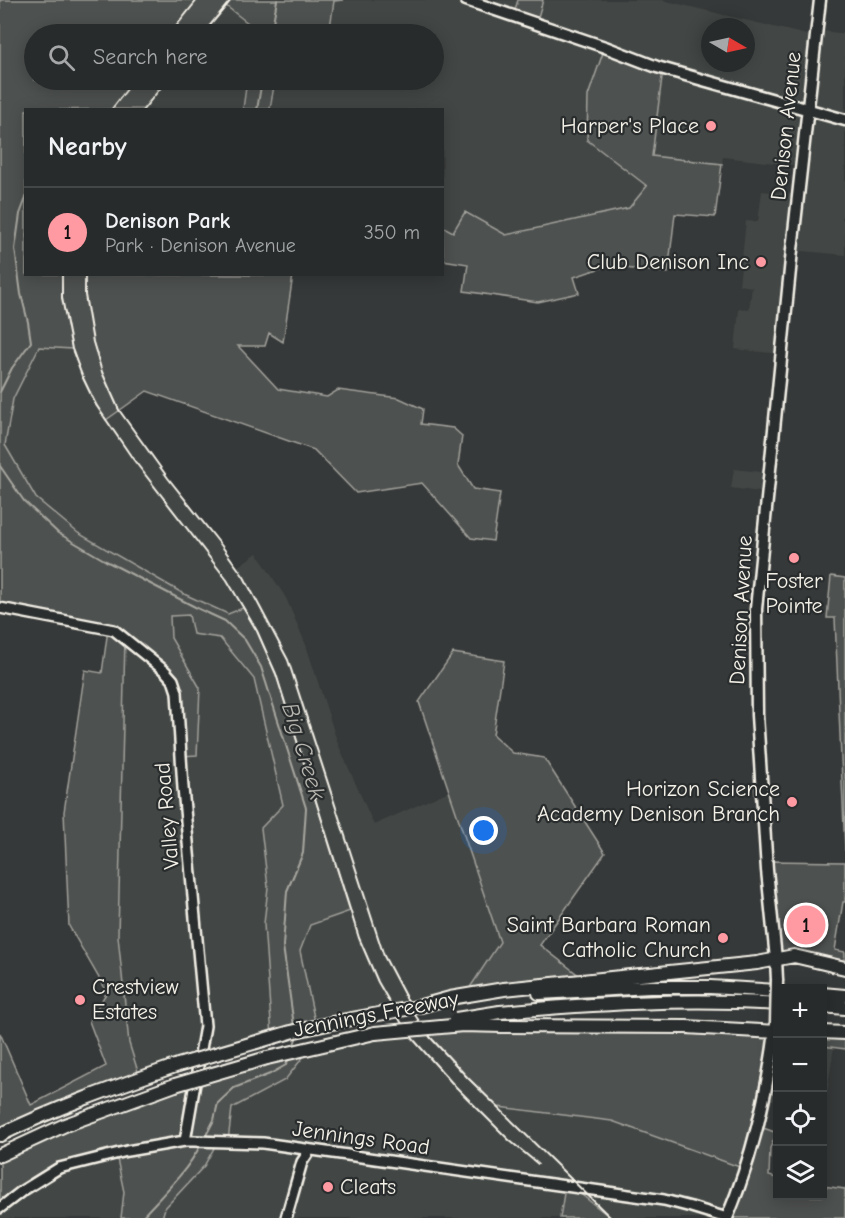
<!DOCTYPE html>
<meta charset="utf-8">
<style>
body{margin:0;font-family:"Comic Neue",sans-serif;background:#343737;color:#f1f3f6}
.controls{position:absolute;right:18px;bottom:18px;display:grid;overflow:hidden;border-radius:0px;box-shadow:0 3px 15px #0003}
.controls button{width:54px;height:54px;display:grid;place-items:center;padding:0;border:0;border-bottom:2px solid #444747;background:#282b2b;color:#f1f3f6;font:30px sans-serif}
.compass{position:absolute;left:701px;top:18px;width:54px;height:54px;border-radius:50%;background:#282b2b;box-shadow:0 3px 15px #0003;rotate:99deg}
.you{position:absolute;left:484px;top:831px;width:21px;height:21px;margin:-15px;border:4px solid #fff;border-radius:50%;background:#1a73e8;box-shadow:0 0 0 9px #1a73e833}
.badge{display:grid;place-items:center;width:39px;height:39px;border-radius:50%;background:#ff9aa2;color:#111;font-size:20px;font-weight:700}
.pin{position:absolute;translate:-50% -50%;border:3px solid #fff;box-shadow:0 2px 6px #0006}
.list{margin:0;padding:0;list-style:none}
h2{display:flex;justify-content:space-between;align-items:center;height:78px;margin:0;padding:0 24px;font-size:26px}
h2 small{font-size:20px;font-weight:400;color:#a5a7a9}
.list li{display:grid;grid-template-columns:39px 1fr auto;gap:18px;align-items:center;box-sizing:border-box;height:90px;padding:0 24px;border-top:2px solid #444747}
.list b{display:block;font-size:22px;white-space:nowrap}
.list p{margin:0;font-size:20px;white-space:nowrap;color:#a5a7a9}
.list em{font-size:20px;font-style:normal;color:#a5a7a9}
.icon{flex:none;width:33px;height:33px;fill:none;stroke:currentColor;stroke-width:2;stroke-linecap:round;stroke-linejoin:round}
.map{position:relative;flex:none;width:845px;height:1218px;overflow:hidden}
.search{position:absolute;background:#282b2b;box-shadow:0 3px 15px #0003;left:24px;top:24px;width:420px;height:66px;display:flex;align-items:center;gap:15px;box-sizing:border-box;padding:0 21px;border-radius:33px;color:#a5a7a9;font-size:22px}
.panel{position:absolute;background:#282b2b;box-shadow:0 3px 15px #0003;left:24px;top:108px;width:420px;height:168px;border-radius:0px}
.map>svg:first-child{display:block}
</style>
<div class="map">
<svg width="845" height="1218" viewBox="0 0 845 1218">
<rect width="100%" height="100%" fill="#363939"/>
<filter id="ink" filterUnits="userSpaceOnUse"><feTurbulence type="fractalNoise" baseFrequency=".0167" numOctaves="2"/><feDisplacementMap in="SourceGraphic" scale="12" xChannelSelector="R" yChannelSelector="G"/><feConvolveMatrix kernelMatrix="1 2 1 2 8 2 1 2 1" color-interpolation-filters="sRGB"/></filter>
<g filter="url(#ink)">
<path fill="#434645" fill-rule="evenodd" d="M 343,0 L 518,0 L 518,2 L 536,23 L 543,0 L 662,0 L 815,37 L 817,30 L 845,34 L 845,199 L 842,219 L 845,220 L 845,255 L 792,250 L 781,354 L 735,349 L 739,309 L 749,310 L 752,287 L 739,285 L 746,221 L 758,222 L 762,191 L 798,195 L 801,166 L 723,157 L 722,164 L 652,156 L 663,69 L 647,186 L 629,209 L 506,235 L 466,212 L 453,232 L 443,226 L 442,110 L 270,110 L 275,80 L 434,80 L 434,34 L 329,34 L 334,1 ZM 710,27 L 746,27 L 746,63 L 710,63 Z
M 226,6 L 253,27 L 252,34 L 203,34 Z
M 167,80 L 247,80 L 243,109 L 143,110 Z
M 39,346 L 72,349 L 82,376 L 96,405 L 105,420 L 119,410 L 168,478 L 237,567 L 257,553 L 286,598 L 306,645 L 338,744 L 374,825 L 449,791 L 500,942 L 465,995 L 316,1027 L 300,951 L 310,925 L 350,910 L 276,674 L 257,631 L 243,608 L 228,614 L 184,594 L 78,533 L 36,498 L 5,445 L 13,399 Z
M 734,469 L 769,473 L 767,493 L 731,488 Z
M 189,615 L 193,634 L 219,638 L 254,679 L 283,805 L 261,828 L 268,887 L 264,924 L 272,1037 L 140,1078 L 129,1043 L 118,936 L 125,638 L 173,680 L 182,756 L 196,755 L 200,688 L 171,638 L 170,616 Z
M 423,1029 L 498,1107 L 612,1121 L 745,1170 L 727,1218 L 614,1218 L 603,1211 L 583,1190 L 565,1187 L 560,1218 L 162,1218 L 164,1208 L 204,1166 L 218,1141 L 228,1141 L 232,1108 L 285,1080 L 312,1046 Z
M 777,1032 L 777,1101 L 764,1098 Z
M 823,1046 L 834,1047 L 824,1111 L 823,1110 Z
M 116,1154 L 124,1192 L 121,1218 L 0,1218 L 0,1208 L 59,1168 Z"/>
<path fill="#4e514f" stroke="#a1a19c" stroke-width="1.5" d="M 0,0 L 343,0 L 334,1 L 329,34 L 252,34 L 253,27 L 226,6 L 203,34 L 34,34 L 34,80 L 167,80 L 143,109 L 26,110 L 26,274 L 293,275 L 283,342 L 269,333 L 265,346 L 238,346 L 278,389 L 327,397 L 338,390 L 399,398 L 423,409 L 421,424 L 453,428 L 462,436 L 458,465 L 473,489 L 500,493 L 493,541 L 471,538 L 422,483 L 356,493 L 314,450 L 147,391 L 106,420 C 91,398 81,374 72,349 L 39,347 L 13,399 L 5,445 L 36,498 L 78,533 L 184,594 L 228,614 L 243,608 L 257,631 L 276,674 L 350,911 L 310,925 L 300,951 L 316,1027 L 272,1037 L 264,924 L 268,887 L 261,828 L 283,805 L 254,679 L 220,638 L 193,634 L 189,615 L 170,616 L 171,638 L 200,688 L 197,755 L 181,756 L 173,680 L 125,639 L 118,936 L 129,1043 L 140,1078 L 0,1135 L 0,1033 L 31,1105 L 106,1066 L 89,1021 L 107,992 L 69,926 L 64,812 L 85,670 L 102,673 L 108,629 L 0,608 Z
M 518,0 L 543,0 L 536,24 L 513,16 Z
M 605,47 L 663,69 L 652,156 L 722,164 L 715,217 L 675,214 L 668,273 L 607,266 L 574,277 L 579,293 L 538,302 L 464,291 L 468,264 L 443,260 L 442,226 L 453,232 L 465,212 L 506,235 L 629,208 L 647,186 L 587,140 L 588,96 Z
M 247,80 L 275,80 L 270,109 L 243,109 Z
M 831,576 L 845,578 L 845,851 L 835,618 L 827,618 Z
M 453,653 L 504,661 L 493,735 L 513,753 L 544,758 L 605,853 L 540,945 L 585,980 L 465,995 L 500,942 L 419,702 Z
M 767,861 L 845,862 L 845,902 L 843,902 L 835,950 L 845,952 L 845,968 L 776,959 Z
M 423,1029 L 775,1032 L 758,1126 L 777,1133 L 770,1148 L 769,1176 L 777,1178 L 778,1196 L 822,1196 L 823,1186 L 845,1189 L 845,1218 L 727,1218 L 745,1169 L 612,1121 L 498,1107 L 468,1078 Z
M 823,1032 L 845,1035 L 845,1049 L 823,1046 Z
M 312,1046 L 285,1080 L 232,1108 L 228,1141 L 218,1141 L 204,1166 L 165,1208 L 162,1218 L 121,1218 L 124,1192 L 116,1154 L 59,1168 L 0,1208 L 0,1155 L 65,1125 Z
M 565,1187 L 573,1188 L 611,1218 L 560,1218 Z"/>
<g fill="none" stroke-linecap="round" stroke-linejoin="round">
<path stroke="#a8a7a1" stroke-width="2" d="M 271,34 L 277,0
M 257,110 L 262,80
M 0,392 L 12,368 L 31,342 L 28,322 L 21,294 L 15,249 L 20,214 L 26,198
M 0,466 L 24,501 L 58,533 L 106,561 L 199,609 L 225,621 L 245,640 L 261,667 L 306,808 L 303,853 L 287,891 L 283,946 L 294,1026
M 293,1047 L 296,1039 L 296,1035
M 204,1139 L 214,1120 L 218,1103 L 234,1088 L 270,1074 L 286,1065 L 289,1058
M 141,1218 C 162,1195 187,1172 201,1144"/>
<defs>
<path id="minor" d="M 0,608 L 114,630 L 165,671 L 173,680 L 177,692 L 183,788 L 205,1026 L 185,1141
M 0,1208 L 22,1191 L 59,1168 L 127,1151 L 185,1141 L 194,1141 L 263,1143 L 664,1200 L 691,1207 L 727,1218
M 286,1218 L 302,1162 L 310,1150"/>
<path id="major" d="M 466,0 L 605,47 L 657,67 L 845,120
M 777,980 L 776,959 L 767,870 L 757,715 L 756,609 L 792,250 L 820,0
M 727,1218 C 753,1156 768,1091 776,1024"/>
<path id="highway" d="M 539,993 L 650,987 L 710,987 L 778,991
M 822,994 L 845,996
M 822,1006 L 845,1008
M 417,1007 L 450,998 L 504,989 L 757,963 L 794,956 L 845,968
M 500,1012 C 592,1004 685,998 778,1004
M 503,1026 L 686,1027 L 778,1032
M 822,1032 L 845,1033
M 267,1058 L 375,1033
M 0,1135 C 57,1107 118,1086 178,1065
M 0,1155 L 65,1125 L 175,1085"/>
</defs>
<use href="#minor" stroke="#f4f1e8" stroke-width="14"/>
<use href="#major" stroke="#f4f1e8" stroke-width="15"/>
<use href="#highway" stroke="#f4f1e8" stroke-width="16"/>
<use href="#minor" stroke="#2a2d2e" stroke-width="9"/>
<use href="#major" stroke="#2a2d2e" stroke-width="10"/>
<use href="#highway" stroke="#2a2d2e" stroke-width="12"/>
<path stroke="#f4f1e8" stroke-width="2" d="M 170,34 L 197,0
M 203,34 L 231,0
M 111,110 L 134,80
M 143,110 L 167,80
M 62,274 L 62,298 L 72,349 L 82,376 L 96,405 L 133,459 L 227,580 L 257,631 L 276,674 L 359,938 L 378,982 L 401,1022 L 413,1039 L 453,1084 L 509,1140 L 538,1164
M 85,274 L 85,295 L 93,342 L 102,372 L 119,410 L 168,478 L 221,545 L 244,577 L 288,660 L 384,956 L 415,1015 L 430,1037 L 468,1078 L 611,1218"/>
<defs>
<path id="major-bridge" d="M 776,1024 L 777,980"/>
<path id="highway-bridge" d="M 456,1019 L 500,1012
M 375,1033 L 463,1025 L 503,1026
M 178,1065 L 291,1032 L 346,1020 L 417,1007
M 175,1085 L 267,1058"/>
</defs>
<use href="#major-bridge" stroke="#f4f1e8" stroke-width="15" stroke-linecap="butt"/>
<use href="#highway-bridge" stroke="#f4f1e8" stroke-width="16" stroke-linecap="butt"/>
<use href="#major-bridge" stroke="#2a2d2e" stroke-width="10"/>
<use href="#highway-bridge" stroke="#2a2d2e" stroke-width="12"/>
</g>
</g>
<g fill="#ff9aa2" stroke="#2a2d2e" stroke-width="2">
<circle cx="711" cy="126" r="6"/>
<circle cx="761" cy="262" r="6"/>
<circle cx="794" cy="558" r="6"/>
<circle cx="792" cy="802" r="6"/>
<circle cx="723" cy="938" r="6"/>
<circle cx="80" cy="1000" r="6"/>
<circle cx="328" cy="1187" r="6"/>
</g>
<g text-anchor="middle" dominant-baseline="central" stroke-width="4.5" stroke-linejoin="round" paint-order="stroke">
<g font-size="22" fill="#f4f1e8" stroke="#2a2d2e" text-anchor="end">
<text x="699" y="126">Harper's Place</text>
<text x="749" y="262">Club Denison Inc</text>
<text x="794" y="581" text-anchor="middle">Foster<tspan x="794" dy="25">Pointe</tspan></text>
<text x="780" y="789">Horizon Science<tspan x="780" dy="25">Academy Denison Branch</tspan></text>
<text x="711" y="925">Saint Barbara Roman<tspan x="711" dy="25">Catholic Church</tspan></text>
<text x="92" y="987" text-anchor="start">Crestview<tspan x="92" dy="25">Estates</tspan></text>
<text x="340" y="1187" text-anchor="start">Cleats</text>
</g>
<g font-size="22" fill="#f4f1e8" stroke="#2a2d2e">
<text transform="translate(786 126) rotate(-84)">Denison Avenue</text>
<text transform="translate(741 610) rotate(-87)">Denison Avenue</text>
<text transform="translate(167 816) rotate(-95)">Valley Road</text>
<text transform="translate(376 1014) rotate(-11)">Jennings Freeway</text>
<text transform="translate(361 1138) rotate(8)">Jennings Road</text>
</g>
<g font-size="24" font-style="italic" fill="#b4b3ad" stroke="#2a2d2e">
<text transform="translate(304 751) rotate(73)">Big Creek</text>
</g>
</g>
</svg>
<div class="controls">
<button>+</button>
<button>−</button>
<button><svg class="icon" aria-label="locate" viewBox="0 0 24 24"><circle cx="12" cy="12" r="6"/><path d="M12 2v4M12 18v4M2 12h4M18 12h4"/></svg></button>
<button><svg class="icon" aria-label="layers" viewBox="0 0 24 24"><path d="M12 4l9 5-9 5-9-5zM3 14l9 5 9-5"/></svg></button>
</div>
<svg class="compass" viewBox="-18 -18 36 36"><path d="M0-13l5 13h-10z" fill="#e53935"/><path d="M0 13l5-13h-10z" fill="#a5a7a9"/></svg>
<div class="you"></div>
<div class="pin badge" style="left:806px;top:925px">1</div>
<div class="search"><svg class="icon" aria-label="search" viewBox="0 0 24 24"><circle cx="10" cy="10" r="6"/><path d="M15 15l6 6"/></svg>Search here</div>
<section class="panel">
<h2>Nearby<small></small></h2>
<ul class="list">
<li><span class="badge">1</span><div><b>Denison Park</b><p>Park · Denison Avenue</p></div><em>350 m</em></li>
</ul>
</section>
</div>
